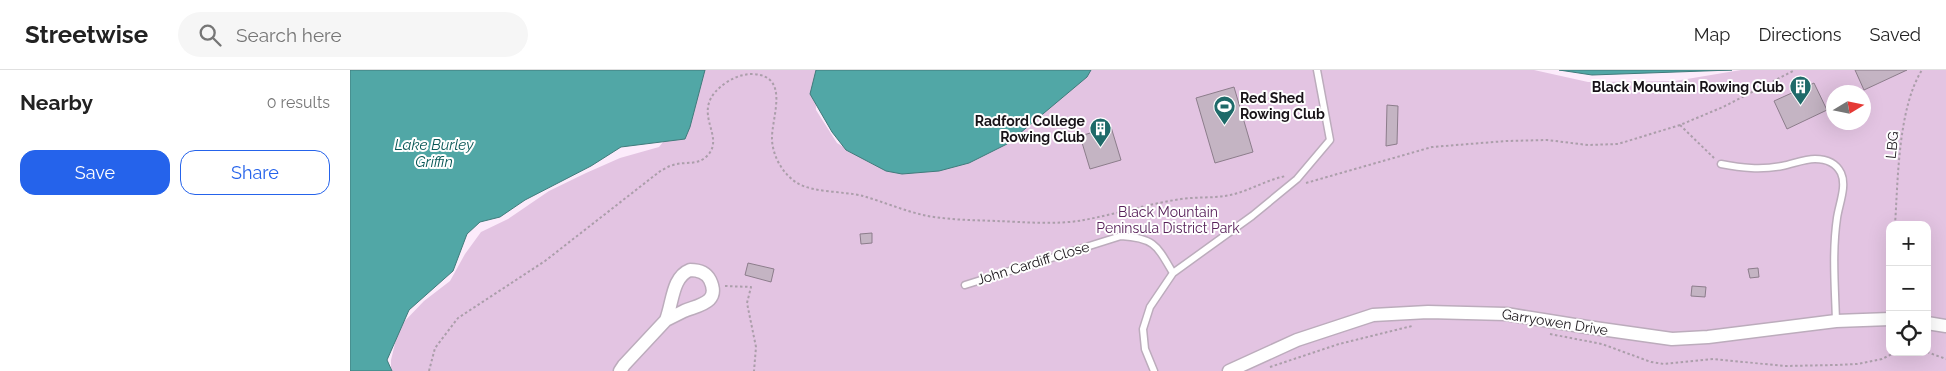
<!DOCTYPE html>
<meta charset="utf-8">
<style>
body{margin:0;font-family:Raleway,sans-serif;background:#f6f6f6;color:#222}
.controls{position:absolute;right:15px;bottom:15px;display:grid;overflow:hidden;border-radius:10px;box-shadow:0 5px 20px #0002}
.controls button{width:45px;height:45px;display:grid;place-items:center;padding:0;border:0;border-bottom:1px solid #e0e0e0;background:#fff;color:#222;font:25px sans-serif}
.compass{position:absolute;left:1476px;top:15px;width:45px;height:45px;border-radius:50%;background:#fff;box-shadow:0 5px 20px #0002;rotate:80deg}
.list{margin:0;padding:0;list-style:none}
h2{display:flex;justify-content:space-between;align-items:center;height:65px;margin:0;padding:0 20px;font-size:21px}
h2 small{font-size:16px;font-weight:400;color:#767676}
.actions{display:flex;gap:10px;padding:15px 20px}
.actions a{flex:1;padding:11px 0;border:1px solid #2563eb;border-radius:15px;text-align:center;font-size:18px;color:#2563eb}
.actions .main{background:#2563eb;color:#fff}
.icon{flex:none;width:28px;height:28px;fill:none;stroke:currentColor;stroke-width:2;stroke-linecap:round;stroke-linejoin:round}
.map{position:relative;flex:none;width:1596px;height:301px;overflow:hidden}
header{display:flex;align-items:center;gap:30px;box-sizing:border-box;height:70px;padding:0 25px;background:#fff;border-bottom:1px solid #e0e0e0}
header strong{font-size:24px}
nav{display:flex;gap:28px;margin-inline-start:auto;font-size:18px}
.search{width:350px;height:45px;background:#f6f6f6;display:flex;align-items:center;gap:12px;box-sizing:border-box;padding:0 18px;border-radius:28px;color:#767676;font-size:19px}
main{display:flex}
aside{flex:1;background:#fff}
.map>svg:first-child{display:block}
</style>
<header>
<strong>Streetwise</strong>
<div class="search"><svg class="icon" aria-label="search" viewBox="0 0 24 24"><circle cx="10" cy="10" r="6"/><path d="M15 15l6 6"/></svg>Search here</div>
<nav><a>Map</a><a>Directions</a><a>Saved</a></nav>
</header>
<main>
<aside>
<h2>Nearby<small>0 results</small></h2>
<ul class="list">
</ul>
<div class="actions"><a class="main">Save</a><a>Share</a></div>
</aside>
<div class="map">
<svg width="1596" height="301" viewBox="0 0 1596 301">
<rect width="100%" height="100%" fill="#fcebfb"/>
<path fill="#e3c4e2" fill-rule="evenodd" d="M 351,0 L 475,0 L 465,14 L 466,40 L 487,73 L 524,95 L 566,102 L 733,0 L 1184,0 L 1238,12 L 1325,11 L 1391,0 L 1596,0 L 1596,301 L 41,301 L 41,290 L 49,257 L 74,231 L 100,211 L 115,184 L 131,162 L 158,149 L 199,121 L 236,103 L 270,88 L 309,77 L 326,56 ZM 1484,22 L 1514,22 L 1514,52 L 1484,52 ZM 1540,155 L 1577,155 L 1577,282 L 1540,282 Z"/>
<path fill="#51a7a6" stroke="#407b7b" d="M 0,0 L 355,0 L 340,57 L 335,69 L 271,77 L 241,96 L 175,130 L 150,147 L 130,152 L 117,164 L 103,201 L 59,240 L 37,290 L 42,301 L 0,301 Z
M 466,0 L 741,0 L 737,7 L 657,74 L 619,93 L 589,101 L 552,104 L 536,101 L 496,80 L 482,62 L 460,24 Z
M 1209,0 L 1382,0 L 1242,5 Z"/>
<path fill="#c4b4c3" stroke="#8c7d8b" d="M 1505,0 L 1557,0 L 1514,20 Z
M 1464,13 L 1477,40 L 1437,59 L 1424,31 Z
M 884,17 L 903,82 L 865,93 L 846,28 Z
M 1037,35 L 1048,36 L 1047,74 L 1036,76 Z
M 761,57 L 771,90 L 740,99 L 730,66 Z
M 522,163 L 522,173 L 511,174 L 510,164 Z
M 398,193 L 424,199 L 421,212 L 395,205 Z
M 1408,198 L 1409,207 L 1400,208 L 1398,199 Z
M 1342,216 L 1356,217 L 1355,227 L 1341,226 Z"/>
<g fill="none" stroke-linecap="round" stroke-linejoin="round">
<defs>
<path id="lane" d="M 1371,94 C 1392,98 1410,100 1432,96 C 1443,94 1454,89 1465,89 C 1476,89 1486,93 1491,103 C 1497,116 1489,134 1487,148 C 1482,182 1485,217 1486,251
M 615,215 L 771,166 C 805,168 807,176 823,203
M 804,301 L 795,279 L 793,259 L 800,237 L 823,203 L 902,146 L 947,109 L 980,70 L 967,0"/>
<path id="street" d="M 340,200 C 349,200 356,202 360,210 C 371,233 348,235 334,241 C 328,244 322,247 316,250 C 323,232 322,207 340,200 Z
M 1577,253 L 1596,256
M 270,301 L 274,295 L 316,250
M 879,301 L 947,270 L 1023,245 L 1078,242 L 1156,244 L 1237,257 L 1322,269 L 1358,267 L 1486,251 L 1540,249"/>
</defs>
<use href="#lane" stroke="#bcacbc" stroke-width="9"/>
<use href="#street" stroke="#bcacbc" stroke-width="15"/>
<path stroke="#ab9eaa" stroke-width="2" stroke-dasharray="2.5 2.5" stroke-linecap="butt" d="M 1330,55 L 1364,88
M 956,113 L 1082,77 L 1156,71 L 1197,70 L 1238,75 L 1268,74 L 1330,55 L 1373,37 L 1445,0
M 1545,155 C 1548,110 1548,38 1572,0
M 375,216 L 401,217 L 397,233 L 406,277 L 404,301
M 1200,264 L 1252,274 L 1301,292 L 1314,294 L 1364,289 L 1434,296 L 1485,295 L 1507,294 L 1532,289 L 1546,282
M 1577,282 L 1596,289
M 920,297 L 989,274 L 1062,256
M 79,301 L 85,278 L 108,248 L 195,191 L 309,102 C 313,100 318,96 323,95 C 335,91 347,96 357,86 C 378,65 335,40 377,12 C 385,7 393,4 403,4 C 441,6 421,48 422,70 C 423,87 433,104 447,113 C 464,123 494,121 513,126 C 534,132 557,142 578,146 C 600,150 623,150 646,151 C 673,152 708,155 734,150 C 766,144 798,134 831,129 C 846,127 861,128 875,126 C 896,123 915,110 936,106"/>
<use href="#lane" stroke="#fff" stroke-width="6"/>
<use href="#street" stroke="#fff" stroke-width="12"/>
</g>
<defs>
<symbol id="building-pin" viewBox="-11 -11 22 30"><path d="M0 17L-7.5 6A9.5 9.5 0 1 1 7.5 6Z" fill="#1e6a69" stroke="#fefefe"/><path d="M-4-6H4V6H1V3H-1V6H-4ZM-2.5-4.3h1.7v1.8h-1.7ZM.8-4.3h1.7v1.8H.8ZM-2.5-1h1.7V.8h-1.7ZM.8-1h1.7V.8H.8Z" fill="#fff"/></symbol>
<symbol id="stadium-pin" viewBox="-11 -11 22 30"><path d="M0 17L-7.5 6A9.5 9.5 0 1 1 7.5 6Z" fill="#1e6a69" stroke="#fefefe"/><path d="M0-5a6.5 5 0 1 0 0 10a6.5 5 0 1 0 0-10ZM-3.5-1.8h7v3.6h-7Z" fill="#fff"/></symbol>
</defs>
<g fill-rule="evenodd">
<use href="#building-pin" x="1438" y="4" width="25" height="34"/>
<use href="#stadium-pin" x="862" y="24" width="25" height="34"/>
<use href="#building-pin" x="738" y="46" width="25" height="34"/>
</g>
<g text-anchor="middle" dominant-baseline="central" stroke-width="4" stroke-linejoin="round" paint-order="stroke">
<g font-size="14" font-weight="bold" fill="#181318" stroke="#fefefe" text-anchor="end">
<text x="1434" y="17">Black Mountain Rowing Club</text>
<text x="890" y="28" text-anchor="start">Red Shed<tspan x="890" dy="16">Rowing Club</tspan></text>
<text x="735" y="51">Radford College<tspan x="735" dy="16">Rowing Club</tspan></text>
</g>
<g font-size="14" fill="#181318" stroke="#fefefe">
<text transform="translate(1542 75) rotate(-84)">LBG</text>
<text transform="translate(683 193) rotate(-17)">John Cardiff Close</text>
<text transform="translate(1205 252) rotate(9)">Garryowen Drive</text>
</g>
<g font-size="14" fill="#58215a" stroke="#fefefe">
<text x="818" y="142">Black Mountain<tspan x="818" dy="16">Peninsula District Park</tspan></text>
</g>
<g font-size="15" font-style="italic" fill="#085756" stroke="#fefefe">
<text x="84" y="75">Lake Burley<tspan x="84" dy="17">Griffin</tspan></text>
</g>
</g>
</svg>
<div class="controls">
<button>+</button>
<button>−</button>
<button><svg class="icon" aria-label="locate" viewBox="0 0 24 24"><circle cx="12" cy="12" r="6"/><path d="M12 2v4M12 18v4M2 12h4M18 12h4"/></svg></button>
</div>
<svg class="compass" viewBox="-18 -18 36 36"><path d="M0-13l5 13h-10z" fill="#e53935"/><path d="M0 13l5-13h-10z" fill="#767676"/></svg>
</div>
</main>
